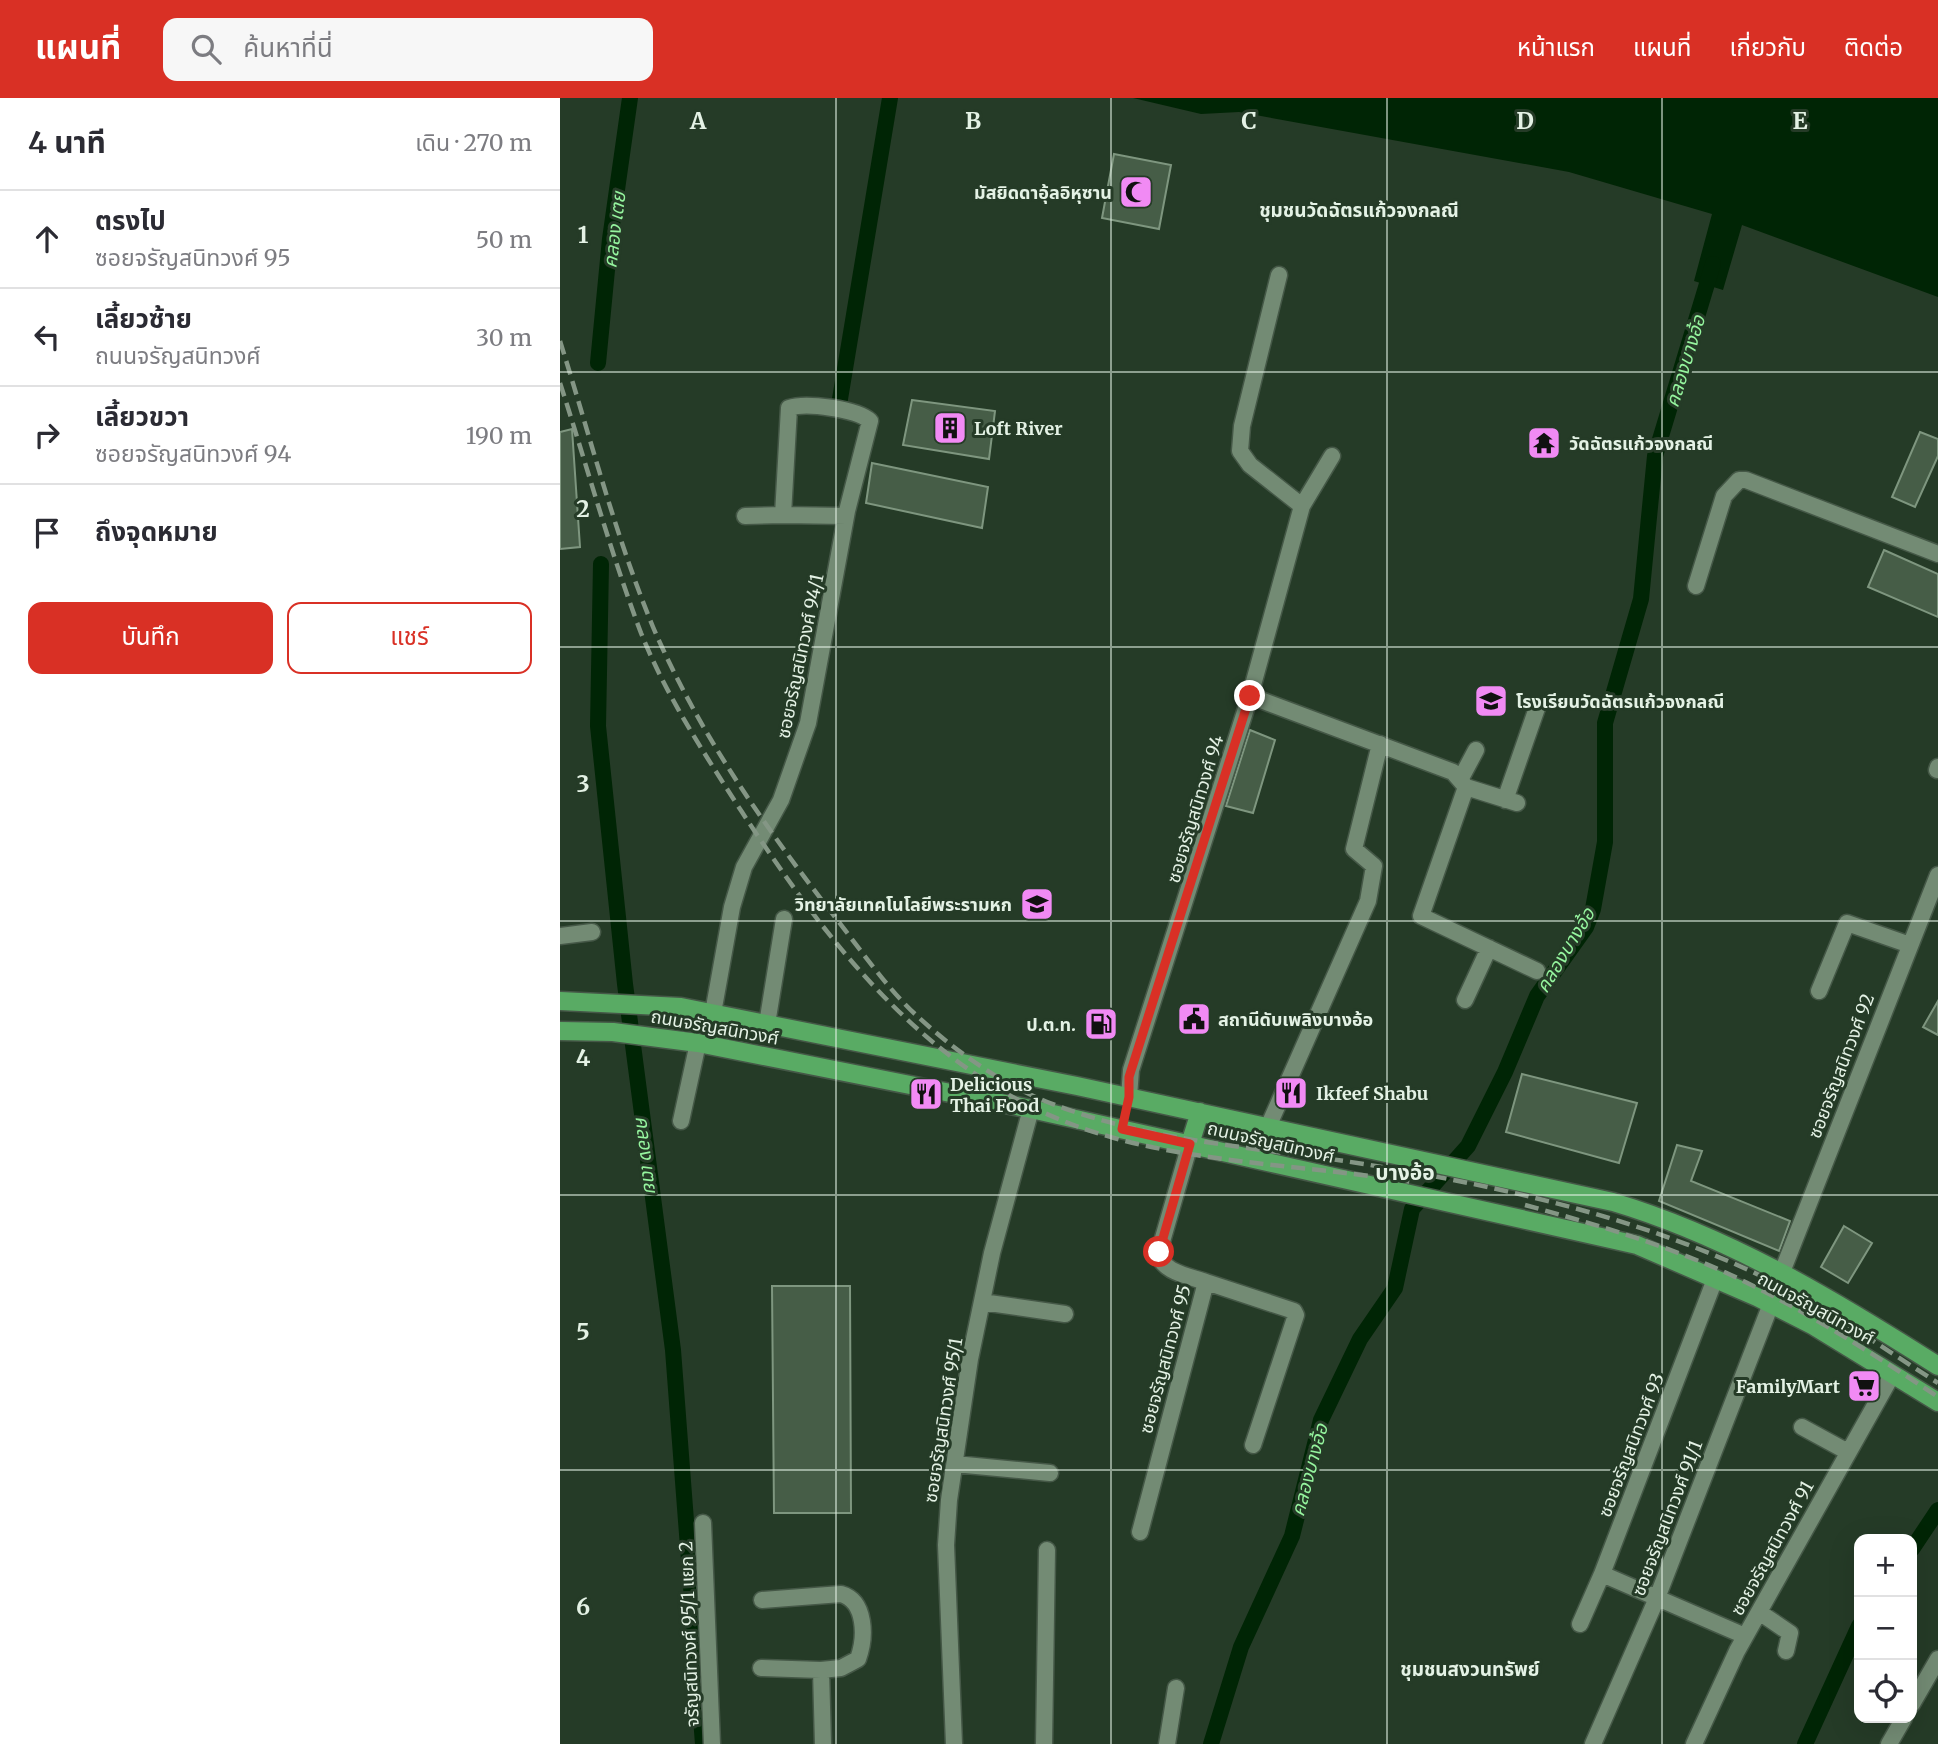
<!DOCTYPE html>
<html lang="th">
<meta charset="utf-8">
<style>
body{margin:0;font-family:Merriweather,"Noto Sans Thai",serif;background:#f7f7f7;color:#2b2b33}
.controls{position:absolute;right:21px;bottom:21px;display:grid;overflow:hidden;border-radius:14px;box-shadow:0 7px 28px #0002}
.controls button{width:63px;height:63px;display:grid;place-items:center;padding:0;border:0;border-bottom:2px solid #e1e1e2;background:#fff;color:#2b2b33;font:35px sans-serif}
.stop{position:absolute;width:21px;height:21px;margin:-16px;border:5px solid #d93025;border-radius:50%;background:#fff}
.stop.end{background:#d93025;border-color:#fff;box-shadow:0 2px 7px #0008}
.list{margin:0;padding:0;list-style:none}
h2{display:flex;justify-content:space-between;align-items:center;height:91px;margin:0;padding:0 28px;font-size:30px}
h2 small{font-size:23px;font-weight:400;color:#7c7c81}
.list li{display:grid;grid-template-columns:46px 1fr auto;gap:21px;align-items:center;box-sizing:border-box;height:98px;padding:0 28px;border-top:2px solid #e1e1e2}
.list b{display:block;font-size:26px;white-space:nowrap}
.list p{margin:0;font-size:23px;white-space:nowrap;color:#7c7c81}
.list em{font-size:23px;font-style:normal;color:#7c7c81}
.actions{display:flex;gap:14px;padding:21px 28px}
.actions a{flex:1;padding:16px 0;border:2px solid #d93025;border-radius:14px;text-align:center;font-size:24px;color:#d93025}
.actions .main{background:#d93025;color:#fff}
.icon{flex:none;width:38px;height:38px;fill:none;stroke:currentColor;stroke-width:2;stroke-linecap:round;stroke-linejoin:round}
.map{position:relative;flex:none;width:1378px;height:1646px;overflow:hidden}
header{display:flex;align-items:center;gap:42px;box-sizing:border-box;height:98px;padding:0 35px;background:#d93025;color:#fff}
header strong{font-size:33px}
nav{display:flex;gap:38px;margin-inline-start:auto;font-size:24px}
.search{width:490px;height:63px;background:#f7f7f7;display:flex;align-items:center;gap:18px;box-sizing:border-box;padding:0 24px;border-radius:14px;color:#7c7c81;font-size:26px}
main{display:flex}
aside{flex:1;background:#fff}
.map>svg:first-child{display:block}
</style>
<header>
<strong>แผนที่</strong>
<div class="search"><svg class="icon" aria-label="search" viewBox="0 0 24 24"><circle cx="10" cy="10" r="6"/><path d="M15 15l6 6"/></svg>ค้นหาที่นี่</div>
<nav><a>หน้าแรก</a><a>แผนที่</a><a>เกี่ยวกับ</a><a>ติดต่อ</a></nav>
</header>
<main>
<aside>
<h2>4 นาที<small>เดิน · 270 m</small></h2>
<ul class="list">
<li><svg class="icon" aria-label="ahead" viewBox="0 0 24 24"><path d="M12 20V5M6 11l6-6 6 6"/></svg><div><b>ตรงไป</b><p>ซอยจรัญสนิทวงศ์ 95</p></div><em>50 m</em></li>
<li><svg class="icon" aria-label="left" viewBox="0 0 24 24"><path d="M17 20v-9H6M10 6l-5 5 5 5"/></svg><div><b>เลี้ยวซ้าย</b><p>ถนนจรัญสนิทวงศ์</p></div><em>30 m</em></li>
<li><svg class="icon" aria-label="right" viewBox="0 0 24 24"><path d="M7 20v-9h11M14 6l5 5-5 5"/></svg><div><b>เลี้ยวขวา</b><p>ซอยจรัญสนิทวงศ์ 94</p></div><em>190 m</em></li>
<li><svg class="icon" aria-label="arrive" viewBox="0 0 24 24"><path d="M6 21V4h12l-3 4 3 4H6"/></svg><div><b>ถึงจุดหมาย</b></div></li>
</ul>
<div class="actions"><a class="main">บันทึก</a><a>แชร์</a></div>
</aside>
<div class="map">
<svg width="1378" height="1646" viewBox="0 0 1378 1646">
<rect width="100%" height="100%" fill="#253b27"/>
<path fill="#002505" d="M 573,0 L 1378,0 L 1378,199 L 1182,127 L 1163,192 L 1134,183 L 1152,116 L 1009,74 L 679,14 L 641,16 Z"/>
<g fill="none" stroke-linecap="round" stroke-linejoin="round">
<path stroke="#002505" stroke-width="16" d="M 38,265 L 50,141 L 70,0
M 280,301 L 330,0
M 41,466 L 38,628 L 65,886 L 113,1252 L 143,1646
M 1352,1451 L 1378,1412
M 651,1646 L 681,1549 L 732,1438 L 761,1322 L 800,1241 L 835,1190 L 852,1111 L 908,1048 L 945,974 L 977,898 L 1026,829 L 1033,811 L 1045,744 L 1045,625 L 1081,501 L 1095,358 L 1153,166
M 1245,1646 L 1299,1528"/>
</g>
<path fill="#465d47" stroke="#7e967f" stroke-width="2" d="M 554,56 L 611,67 L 599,131 L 542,120 Z
M 352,302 L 435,313 L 429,361 L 343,347 Z
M 12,331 L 20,449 L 0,451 L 0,334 Z
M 1360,334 L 1378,341 L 1378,358 L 1355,409 L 1332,399 Z
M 312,365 L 428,389 L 422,430 L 306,405 Z
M 1324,452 L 1378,476 L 1378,519 L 1308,489 Z
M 690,632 L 715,642 L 693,715 L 666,708 Z
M 1378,903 L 1378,937 L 1363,929 Z
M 962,976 L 1077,1005 L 1059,1065 L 946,1034 Z
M 1117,1047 L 1142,1053 L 1131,1083 L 1230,1123 L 1219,1153 L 1099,1103 Z
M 1284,1128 L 1312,1145 L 1288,1185 L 1261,1169 Z
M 212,1188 L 290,1188 L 291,1415 L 214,1415 Z"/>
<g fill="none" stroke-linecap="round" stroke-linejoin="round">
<defs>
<path id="minor" d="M 719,177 L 682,328 L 680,353 L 690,367 L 742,408
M 185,418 L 223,417
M 1136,488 L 1164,398 L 1179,382 L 1186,382 L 1378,456
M 690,598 L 893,674 L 906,689 L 957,705
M 1377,672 L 1378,669
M 900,682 L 916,652
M 906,689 L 861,818 L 977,873
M 945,702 L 977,610
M 0,838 L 32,834
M 1259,893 L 1287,825 L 1350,847
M 905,902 L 929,850
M 153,915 L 172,809 L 184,769 L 221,702 L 248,625 L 287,413 L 310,323 C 297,311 246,304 229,310 L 223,417 L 286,418
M 207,926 L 224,821
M 569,999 L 571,972 L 690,598 L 742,408 L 772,358
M 121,1023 L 138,945
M 708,1029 L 808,803 L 814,768 L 794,751 L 820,646
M 1222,1174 L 1378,777
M 646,1184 L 734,1213 L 736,1217 L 693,1347
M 422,1204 L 505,1216
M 1242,1329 L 1288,1354
M 395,1366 L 490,1375
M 143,1425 L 152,1646
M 580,1434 L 646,1184 C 629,1178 600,1174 599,1154 L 630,1046
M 1042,1476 L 1185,1538
M 202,1502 L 281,1496 C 306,1503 306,1539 298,1561 L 281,1570 L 261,1572 L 263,1646
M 1199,1514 L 1230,1535 L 1226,1553
M 1020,1526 L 1042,1476 L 1155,1181
M 201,1570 L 261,1572
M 1352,1606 L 1378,1561
M 394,1646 L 386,1447 L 389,1402 L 410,1261 L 432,1155 L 471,1011
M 484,1646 L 487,1452
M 607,1646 L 616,1590
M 1033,1646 L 1097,1500 L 1211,1206
M 1134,1646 L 1177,1553 L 1332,1277
M 1329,1646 L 1344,1620"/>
<path id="primary" d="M 0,903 L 121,909 L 517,988 L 1053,1104 C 1170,1139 1276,1203 1378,1268
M 0,933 L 53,934 L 138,945 L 471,1011 L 1077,1147 L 1197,1199 L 1254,1228 L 1378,1304
M 630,1046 L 640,1014"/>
</defs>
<use href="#minor" stroke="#455847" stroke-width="19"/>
<use href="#primary" stroke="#455847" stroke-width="21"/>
<use href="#minor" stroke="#738b74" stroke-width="16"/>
<use href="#primary" stroke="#59ab64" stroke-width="18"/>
<path stroke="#849685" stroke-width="4.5" stroke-dasharray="14 7" stroke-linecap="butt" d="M 0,243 C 30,338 55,437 93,529 C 139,636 207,732 278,823 C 303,855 327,890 356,917 C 394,952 441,986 490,1005 C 595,1046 712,1050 822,1069 C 952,1091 1082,1121 1201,1178 C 1263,1208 1320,1248 1378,1285
M 0,285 C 27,368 50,453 81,535 C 106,597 142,652 178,708 C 273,853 378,992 554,1040 C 650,1066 753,1068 852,1084
M 965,1107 C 1035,1126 1106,1147 1171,1177 C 1243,1211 1312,1255 1378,1299"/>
</g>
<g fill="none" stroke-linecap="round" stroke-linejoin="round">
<path stroke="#d93025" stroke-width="9" d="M 599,1154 L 630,1046 L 562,1031 L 569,999 L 569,979 L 690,598"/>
</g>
<path fill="none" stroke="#e4f2e5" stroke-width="2" stroke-opacity="0.55" d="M 276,0 L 276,1646M 551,0 L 551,1646M 827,0 L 827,1646M 1102,0 L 1102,1646M 0,274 L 1378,274M 0,549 L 1378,549M 0,823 L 1378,823M 0,1097 L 1378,1097M 0,1372 L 1378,1372"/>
<defs>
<symbol id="mosque-square" viewBox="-11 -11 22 22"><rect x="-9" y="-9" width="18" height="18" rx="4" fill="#f18af4" stroke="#253b27"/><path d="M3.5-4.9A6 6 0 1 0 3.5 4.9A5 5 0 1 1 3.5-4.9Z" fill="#111"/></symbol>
<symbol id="building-square" viewBox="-11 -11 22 22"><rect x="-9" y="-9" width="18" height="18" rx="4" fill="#f18af4" stroke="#253b27"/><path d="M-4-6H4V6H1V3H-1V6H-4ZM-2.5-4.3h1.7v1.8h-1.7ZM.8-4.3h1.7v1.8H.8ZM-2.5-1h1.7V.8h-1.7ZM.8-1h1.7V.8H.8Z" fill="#111"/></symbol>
<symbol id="temple-square" viewBox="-11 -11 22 22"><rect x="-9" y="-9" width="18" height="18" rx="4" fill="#f18af4" stroke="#253b27"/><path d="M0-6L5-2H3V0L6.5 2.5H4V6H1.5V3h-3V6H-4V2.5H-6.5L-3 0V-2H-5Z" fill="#111"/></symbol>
<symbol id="school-square" viewBox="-11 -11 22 22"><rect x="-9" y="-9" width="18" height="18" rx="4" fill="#f18af4" stroke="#253b27"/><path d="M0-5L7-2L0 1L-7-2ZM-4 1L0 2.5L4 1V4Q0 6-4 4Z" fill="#111"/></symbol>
<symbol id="university-square" viewBox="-11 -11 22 22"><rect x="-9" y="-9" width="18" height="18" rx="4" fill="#f18af4" stroke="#253b27"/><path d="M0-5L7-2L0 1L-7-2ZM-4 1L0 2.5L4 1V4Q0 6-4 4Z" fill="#111"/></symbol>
<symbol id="civic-square" viewBox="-11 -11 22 22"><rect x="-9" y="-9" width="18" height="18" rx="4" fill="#f18af4" stroke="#253b27"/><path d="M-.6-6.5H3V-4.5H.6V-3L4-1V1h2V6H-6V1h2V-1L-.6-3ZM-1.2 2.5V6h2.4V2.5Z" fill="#111"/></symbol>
<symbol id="fuel-square" viewBox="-11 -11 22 22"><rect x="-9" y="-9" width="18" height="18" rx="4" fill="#f18af4" stroke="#253b27"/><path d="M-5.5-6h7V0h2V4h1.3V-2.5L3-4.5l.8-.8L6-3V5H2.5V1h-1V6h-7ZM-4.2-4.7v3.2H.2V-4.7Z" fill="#111"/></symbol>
<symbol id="restaurant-square" viewBox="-11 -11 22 22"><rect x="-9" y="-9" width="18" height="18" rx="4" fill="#f18af4" stroke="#253b27"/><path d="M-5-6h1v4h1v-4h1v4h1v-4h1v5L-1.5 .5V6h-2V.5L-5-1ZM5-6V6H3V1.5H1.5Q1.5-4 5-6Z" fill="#111"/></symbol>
<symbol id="supermarket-square" viewBox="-11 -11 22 22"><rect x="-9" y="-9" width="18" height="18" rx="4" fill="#f18af4" stroke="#253b27"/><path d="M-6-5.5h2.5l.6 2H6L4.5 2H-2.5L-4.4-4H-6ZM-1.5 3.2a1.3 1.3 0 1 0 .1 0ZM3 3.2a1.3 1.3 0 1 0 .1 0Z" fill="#111"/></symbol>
</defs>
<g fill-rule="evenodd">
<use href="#mosque-square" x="557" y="75" width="38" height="38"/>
<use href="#building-square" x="371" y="311" width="38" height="38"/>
<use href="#temple-square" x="965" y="326" width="38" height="38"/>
<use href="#school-square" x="912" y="584" width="38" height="38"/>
<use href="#university-square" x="458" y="787" width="38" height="38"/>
<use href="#civic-square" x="615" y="902" width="38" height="38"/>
<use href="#fuel-square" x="522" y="907" width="38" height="38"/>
<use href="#restaurant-square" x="712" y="976" width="38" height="38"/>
<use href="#restaurant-square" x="347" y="977" width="38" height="38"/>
<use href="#supermarket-square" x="1285" y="1269" width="38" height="38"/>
</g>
<g text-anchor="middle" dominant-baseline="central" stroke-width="6" stroke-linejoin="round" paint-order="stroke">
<g font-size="18" font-weight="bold" fill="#e4f2e5" stroke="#253b27" text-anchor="start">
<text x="552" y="94" text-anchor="end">มัสยิดดาอุ้ลอิหุซาน</text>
<text x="414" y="330">Loft River</text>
<text x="1009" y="345">วัดฉัตรแก้วจงกลณี</text>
<text x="956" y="603">โรงเรียนวัดฉัตรแก้วจงกลณี</text>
<text x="452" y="806" text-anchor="end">วิทยาลัยเทคโนโลยีพระรามหก</text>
<text x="658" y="921">สถานีดับเพลิงบางอ้อ</text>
<text x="516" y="926" text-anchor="end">ป.ต.ท.</text>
<text x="390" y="986">Delicious<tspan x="390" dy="21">Thai Food</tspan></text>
<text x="756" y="995">Ikfeef Shabu</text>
<text x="1280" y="1288" text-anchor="end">FamilyMart</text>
</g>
<g font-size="18" fill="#e4f2e5" stroke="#253b27">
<text transform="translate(240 558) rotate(-78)">ซอยจรัญสนิทวงศ์ 94/1</text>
<text transform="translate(635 711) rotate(-73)">ซอยจรัญสนิทวงศ์ 94</text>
<text transform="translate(155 929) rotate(10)">ถนนจรัญสนิทวงศ์</text>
<text transform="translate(1281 968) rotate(-69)">ซอยจรัญสนิทวงศ์ 92</text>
<text transform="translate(711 1044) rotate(13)">ถนนจรัญสนิทวงศ์</text>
<text transform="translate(1256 1210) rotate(29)">ถนนจรัญสนิทวงศ์</text>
<text transform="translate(605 1261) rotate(-75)">ซอยจรัญสนิทวงศ์ 95</text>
<text transform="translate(383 1322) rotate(-81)">ซอยจรัญสนิทวงศ์ 95/1</text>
<text transform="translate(1071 1347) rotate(-69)">ซอยจรัญสนิทวงศ์ 93</text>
<text transform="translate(1107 1420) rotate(-69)">ซอยจรัญสนิทวงศ์ 91/1</text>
<text transform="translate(1212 1450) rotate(-61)">ซอยจรัญสนิทวงศ์ 91</text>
<text transform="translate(129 1536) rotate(-92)">จรัญสนิทวงศ์ 95/1 แยก 2</text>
</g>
<g font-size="19" font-weight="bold" fill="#e4f2e5" stroke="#253b27">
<text x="799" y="112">ชุมชนวัดฉัตรแก้วจงกลณี</text>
<text x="910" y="1571">ชุมชนสงวนทรัพย์</text>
</g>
<g font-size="19" font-style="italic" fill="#95f49e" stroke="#253b27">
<text transform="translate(54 132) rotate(-83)">คลอง เตย</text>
<text transform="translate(1125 263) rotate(-73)">คลองบางอ้อ</text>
<text transform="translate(1005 852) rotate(-59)">คลองบางอ้อ</text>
<text transform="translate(87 1056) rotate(83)">คลอง เตย</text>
<text transform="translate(749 1372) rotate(-75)">คลองบางอ้อ</text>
</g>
<g font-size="21" font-weight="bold" fill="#e4f2e5" stroke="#253b27">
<text x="845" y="1074">บางอ้อ</text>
</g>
</g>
<g font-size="23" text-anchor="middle" font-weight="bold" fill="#e4f2e5" stroke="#253b27" stroke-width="6" stroke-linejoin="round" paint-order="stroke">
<text x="138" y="31">A</text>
<text x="413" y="31">B</text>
<text x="689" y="31">C</text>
<text x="965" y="31">D</text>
<text x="1240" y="31">E</text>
<text x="23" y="145">1</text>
<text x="23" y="419">2</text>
<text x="23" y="694">3</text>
<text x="23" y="968">4</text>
<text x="23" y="1242">5</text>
<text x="23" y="1517">6</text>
</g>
</svg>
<div class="controls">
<button>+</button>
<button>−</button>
<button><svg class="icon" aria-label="locate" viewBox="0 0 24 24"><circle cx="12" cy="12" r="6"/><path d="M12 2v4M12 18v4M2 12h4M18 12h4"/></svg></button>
</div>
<div class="stop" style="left:599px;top:1154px"></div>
<div class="stop end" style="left:690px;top:598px"></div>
</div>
</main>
